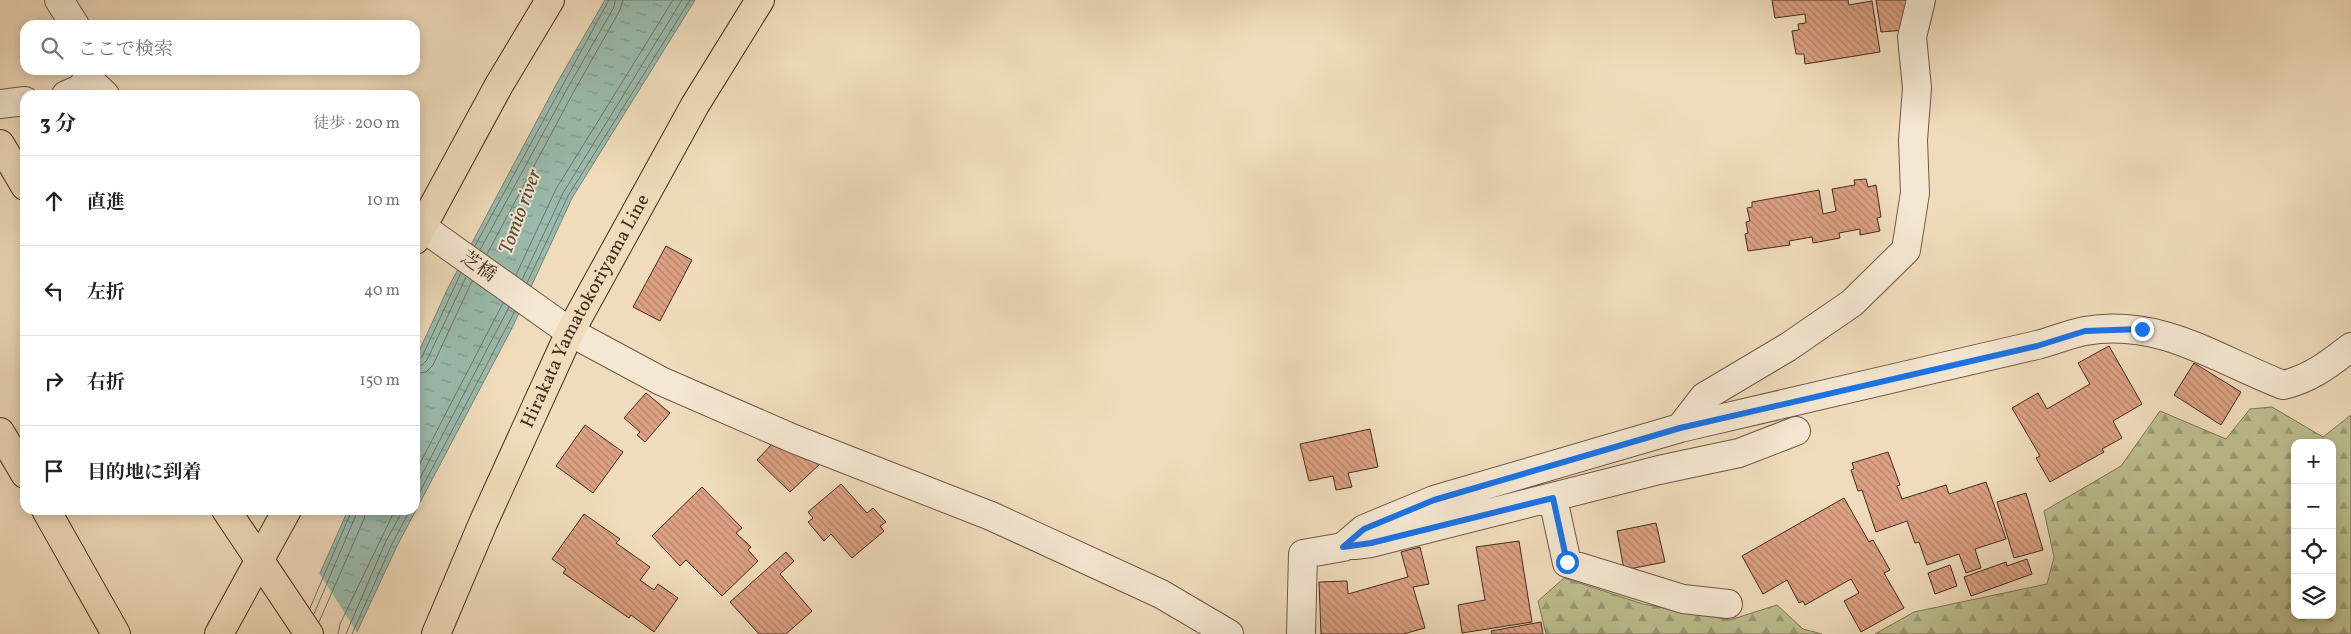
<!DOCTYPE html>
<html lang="ja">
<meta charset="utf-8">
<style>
body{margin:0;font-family:Vollkorn,"Noto Serif JP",serif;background:#f2f2f2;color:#222}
.controls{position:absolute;right:15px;bottom:15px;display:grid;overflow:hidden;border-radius:10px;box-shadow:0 2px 12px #0003}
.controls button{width:45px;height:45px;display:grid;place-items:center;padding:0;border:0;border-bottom:1px solid #e0e0e0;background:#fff;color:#222;font:25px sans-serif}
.stop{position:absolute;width:15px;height:15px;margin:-11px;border:4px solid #1a73e8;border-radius:50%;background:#fff}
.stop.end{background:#1a73e8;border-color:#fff;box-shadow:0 1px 5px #0008}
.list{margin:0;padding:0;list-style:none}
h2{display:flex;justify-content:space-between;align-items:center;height:65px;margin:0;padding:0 20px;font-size:21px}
h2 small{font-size:16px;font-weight:400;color:#767676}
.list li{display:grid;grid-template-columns:32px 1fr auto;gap:15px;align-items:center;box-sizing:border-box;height:90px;padding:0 20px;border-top:1px solid #e0e0e0}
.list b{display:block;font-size:19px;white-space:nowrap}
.list em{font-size:16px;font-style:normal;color:#767676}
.icon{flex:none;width:28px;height:28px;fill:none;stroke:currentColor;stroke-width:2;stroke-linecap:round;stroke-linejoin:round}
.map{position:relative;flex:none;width:2351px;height:634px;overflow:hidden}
.search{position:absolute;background:#fff;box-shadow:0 2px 12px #0003;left:20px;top:20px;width:400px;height:55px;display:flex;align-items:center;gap:12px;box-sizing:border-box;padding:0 18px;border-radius:15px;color:#767676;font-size:19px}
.panel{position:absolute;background:#fff;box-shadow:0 2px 12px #0003;left:20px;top:90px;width:400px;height:425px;border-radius:15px}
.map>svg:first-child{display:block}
</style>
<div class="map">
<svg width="2351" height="634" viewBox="0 0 2351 634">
<defs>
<pattern id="forest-firs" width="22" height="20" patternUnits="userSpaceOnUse" patternTransform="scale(1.25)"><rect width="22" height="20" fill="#bcbf8f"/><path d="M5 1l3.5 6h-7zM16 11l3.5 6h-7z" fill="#9b9b74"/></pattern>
<pattern id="water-ripples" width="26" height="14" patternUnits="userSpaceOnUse" patternTransform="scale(1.25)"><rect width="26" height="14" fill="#9abcae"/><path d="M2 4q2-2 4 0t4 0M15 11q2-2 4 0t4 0" fill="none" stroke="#7f998d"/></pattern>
<pattern id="building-back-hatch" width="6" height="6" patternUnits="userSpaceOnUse" patternTransform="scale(1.25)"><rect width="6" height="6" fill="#dca183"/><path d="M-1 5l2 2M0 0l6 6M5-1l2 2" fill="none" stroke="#b4836a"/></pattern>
</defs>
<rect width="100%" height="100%" fill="#f0dcbc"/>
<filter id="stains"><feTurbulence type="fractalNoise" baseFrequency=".004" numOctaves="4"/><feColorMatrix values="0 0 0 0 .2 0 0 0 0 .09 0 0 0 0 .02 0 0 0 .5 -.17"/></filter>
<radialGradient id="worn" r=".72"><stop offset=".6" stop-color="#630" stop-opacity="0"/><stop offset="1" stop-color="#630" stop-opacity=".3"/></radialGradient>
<path fill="url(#forest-firs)" stroke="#817556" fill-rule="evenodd" d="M 2272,407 L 2323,437 L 2351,415 L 2351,634 L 1875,634 L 1914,612 L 2047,584 L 2054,557 L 2044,511 L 2121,466 L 2160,411 L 2226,439 L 2250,409 ZM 2295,443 L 2332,443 L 2332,615 L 2295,615 Z
M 1564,578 L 1643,604 L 1730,620 L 1777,605 L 1803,629 L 1822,634 L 1546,634 L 1538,601 Z"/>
<path fill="url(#water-ripples)" stroke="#788274" d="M 605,0 L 695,0 L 572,198 L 512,328 L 397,546 L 356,634 L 293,634 L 348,510 L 415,510 L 415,360 L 448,288 L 557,83 Z"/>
<path fill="#f0dcbc" d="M 318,571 L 358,634 L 290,634 Z"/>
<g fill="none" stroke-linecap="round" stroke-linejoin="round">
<path stroke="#707465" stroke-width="1" d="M 475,246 L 609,0
M 480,250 L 567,89 L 614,7 L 615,0
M 487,254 L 573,93 L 620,10 L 623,0
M 516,275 L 556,189 L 673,0
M 522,280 L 563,193 L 682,0
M 527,283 L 568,196 L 690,0
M 415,360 L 422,357 L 461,273
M 415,367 L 422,365 L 427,360 L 466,277
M 415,374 L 426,372 L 433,365 L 472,281
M 415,473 L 503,303
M 415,488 L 509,307
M 415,501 L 515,311
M 310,608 L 352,510
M 314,614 L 358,510
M 319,622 L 364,519 L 366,510
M 338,634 L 340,624 L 395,510
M 346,634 L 386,541 L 403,510
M 352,634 L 392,544 L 410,510"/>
</g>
<path fill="url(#building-back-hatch)" stroke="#462b1c" d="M 1772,0 L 1848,0 L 1849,5 L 1872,1 L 1880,52 L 1805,64 L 1804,54 L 1796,54 L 1792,31 L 1799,30 L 1798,24 L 1806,23 L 1805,14 L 1775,18 Z
M 1876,0 L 1907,0 L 1905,9 L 1905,30 L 1881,32 Z
M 1866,179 L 1868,187 L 1876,185 L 1881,217 L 1877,218 L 1880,231 L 1860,235 L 1860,229 L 1839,233 L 1840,238 L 1813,243 L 1812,237 L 1789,241 L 1790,245 L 1748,251 L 1745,234 L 1748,233 L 1746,222 L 1750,221 L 1747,208 L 1752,207 L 1752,202 L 1819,190 L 1823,214 L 1836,211 L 1832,189 L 1855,185 L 1854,180 Z
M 666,246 L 692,260 L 660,321 L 633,307 Z
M 2109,346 L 2142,404 L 2113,421 L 2122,438 L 2102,449 L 2104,452 L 2050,482 L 2036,458 L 2040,456 L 2012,408 L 2038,393 L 2047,409 L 2090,384 L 2078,363 Z
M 2194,363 L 2241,392 L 2221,425 L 2174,395 Z
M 646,393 L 670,413 L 645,442 L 637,435 L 640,432 L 624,418 Z
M 585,425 L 623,452 L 593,493 L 556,466 Z
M 1370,429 L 1378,467 L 1348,473 L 1352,487 L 1336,490 L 1333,476 L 1309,481 L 1300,444 Z
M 773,443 L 821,463 L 790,492 L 757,460 Z
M 1888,452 L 1900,485 L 1897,486 L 1902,499 L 1946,485 L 1949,494 L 1986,482 L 2006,539 L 1975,549 L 1981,568 L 1966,573 L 1959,554 L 1927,565 L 1919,542 L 1915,543 L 1907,521 L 1876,532 L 1862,490 L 1858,491 L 1851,470 L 1854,469 L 1852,463 Z
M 841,484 L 867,513 L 873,508 L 886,522 L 880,526 L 884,531 L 852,558 L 831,534 L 824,541 L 808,522 L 813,518 L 808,512 Z
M 702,487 L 742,528 L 736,533 L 751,547 L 748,550 L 758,561 L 722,596 L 686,560 L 680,566 L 652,536 Z
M 2026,493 L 2043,550 L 2014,558 L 1997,502 Z
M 1844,498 L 1869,542 L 1873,540 L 1890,570 L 1884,573 L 1904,608 L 1861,632 L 1844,601 L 1859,593 L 1851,579 L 1805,605 L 1803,601 L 1799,603 L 1787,580 L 1763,594 L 1742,556 Z
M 584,514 L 620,539 L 616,543 L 650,567 L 640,580 L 654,590 L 658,584 L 678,598 L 654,632 L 631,615 L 629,618 L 563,573 L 566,569 L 552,559 Z
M 1656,523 L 1665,562 L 1624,570 L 1617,531 Z
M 1519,541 L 1532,622 L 1462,633 L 1458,605 L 1485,600 L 1476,547 Z
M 1420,547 L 1429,584 L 1413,587 L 1425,628 L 1403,634 L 1321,634 L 1319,582 L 1347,581 L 1348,594 L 1408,577 L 1401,552 Z
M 786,552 L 794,561 L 780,574 L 812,611 L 786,634 L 759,634 L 730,602 Z
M 2027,559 L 2032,574 L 1971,596 L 1964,577 L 2006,562 L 2007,566 Z
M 1950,565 L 1957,586 L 1935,594 L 1928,573 Z
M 1541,622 L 1543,634 L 1492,634 L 1491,631 Z"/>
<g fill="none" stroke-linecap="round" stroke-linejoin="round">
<defs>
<path id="minor" d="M 59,0 L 75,25
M 66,95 L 80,89 L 88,79 L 105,95
M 0,104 L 25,101
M 415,222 L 570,332 L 661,381 L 794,439 L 991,516 L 1161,594 L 1229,634
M 1680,428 L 2037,345 C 2053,341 2069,334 2085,331 C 2161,318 2216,359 2283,385 C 2310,379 2329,364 2351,347
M 1553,499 L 1567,563 L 1683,599 L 1728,604
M 1355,545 L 1371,543 L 1659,470 L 1739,453 L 1796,431
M 1301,634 L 1303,554 L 1343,547 L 1364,529 L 1434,500 L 1680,428 L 1704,397 L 1788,347 L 1852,303 L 1906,250 L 1915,193 L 1913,140 L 1917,88 L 1912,37 L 1921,0"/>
<g id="major">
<path d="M 415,240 L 499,85 L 550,0"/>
<path d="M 219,634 L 287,510"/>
<path id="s1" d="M 436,634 L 483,523 L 570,332 L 695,105 L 760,0"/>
</g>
<path id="highway" d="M 0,144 L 25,186
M 0,432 L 25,474
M 46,510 L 116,634
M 226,510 L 309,634"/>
</defs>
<use href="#minor" stroke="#705744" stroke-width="30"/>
<use href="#major" stroke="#462b1c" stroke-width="30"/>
<use href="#highway" stroke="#462b1c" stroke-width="30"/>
<use href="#minor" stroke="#f5e8d3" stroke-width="28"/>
<use href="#major" stroke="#f0dcbc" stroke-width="28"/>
<use href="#highway" stroke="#f0dcbc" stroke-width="28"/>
</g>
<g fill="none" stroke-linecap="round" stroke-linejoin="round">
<path stroke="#1a73e8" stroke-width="6" d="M 1567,562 L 1553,498 L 1371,543 L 1343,547 L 1364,529 L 1434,500 L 1680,428 L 2037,346 L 2085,331 L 2142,329"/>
</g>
<g text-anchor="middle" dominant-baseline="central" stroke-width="4" stroke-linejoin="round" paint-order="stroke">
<g font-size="19" fill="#462b1c" stroke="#f5e8d3">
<text transform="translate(478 267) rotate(35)">芝橋</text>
<text stroke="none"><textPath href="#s1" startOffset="356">Hirakata Yamatokoriyama Line</textPath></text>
</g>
<g font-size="20" font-style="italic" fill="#5b4f40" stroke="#f5e8d3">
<text transform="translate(521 212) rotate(-70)">Tomio river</text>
</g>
</g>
<rect width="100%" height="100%" filter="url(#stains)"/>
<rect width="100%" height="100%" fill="url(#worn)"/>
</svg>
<div class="controls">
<button>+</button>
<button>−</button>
<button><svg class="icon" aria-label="locate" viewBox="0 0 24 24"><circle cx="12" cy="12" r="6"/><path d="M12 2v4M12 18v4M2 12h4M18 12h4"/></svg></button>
<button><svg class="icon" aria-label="layers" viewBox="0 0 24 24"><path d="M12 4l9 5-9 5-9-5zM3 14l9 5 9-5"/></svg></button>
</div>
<div class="stop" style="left:1567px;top:562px"></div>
<div class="stop end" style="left:2142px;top:329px"></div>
<div class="search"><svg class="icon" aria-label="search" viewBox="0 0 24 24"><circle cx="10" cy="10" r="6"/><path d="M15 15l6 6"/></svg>ここで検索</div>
<section class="panel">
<h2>3 分<small>徒歩 · 200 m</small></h2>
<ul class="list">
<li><svg class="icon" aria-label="ahead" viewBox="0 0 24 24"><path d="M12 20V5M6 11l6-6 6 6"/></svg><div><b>直進</b></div><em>10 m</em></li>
<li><svg class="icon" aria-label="left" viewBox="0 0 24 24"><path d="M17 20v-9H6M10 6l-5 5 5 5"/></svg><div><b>左折</b></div><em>40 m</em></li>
<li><svg class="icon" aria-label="right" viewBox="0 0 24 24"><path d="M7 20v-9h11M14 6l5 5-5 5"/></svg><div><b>右折</b></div><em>150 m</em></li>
<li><svg class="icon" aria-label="arrive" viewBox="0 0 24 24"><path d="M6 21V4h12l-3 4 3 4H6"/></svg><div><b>目的地に到着</b></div></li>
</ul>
</section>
</div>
